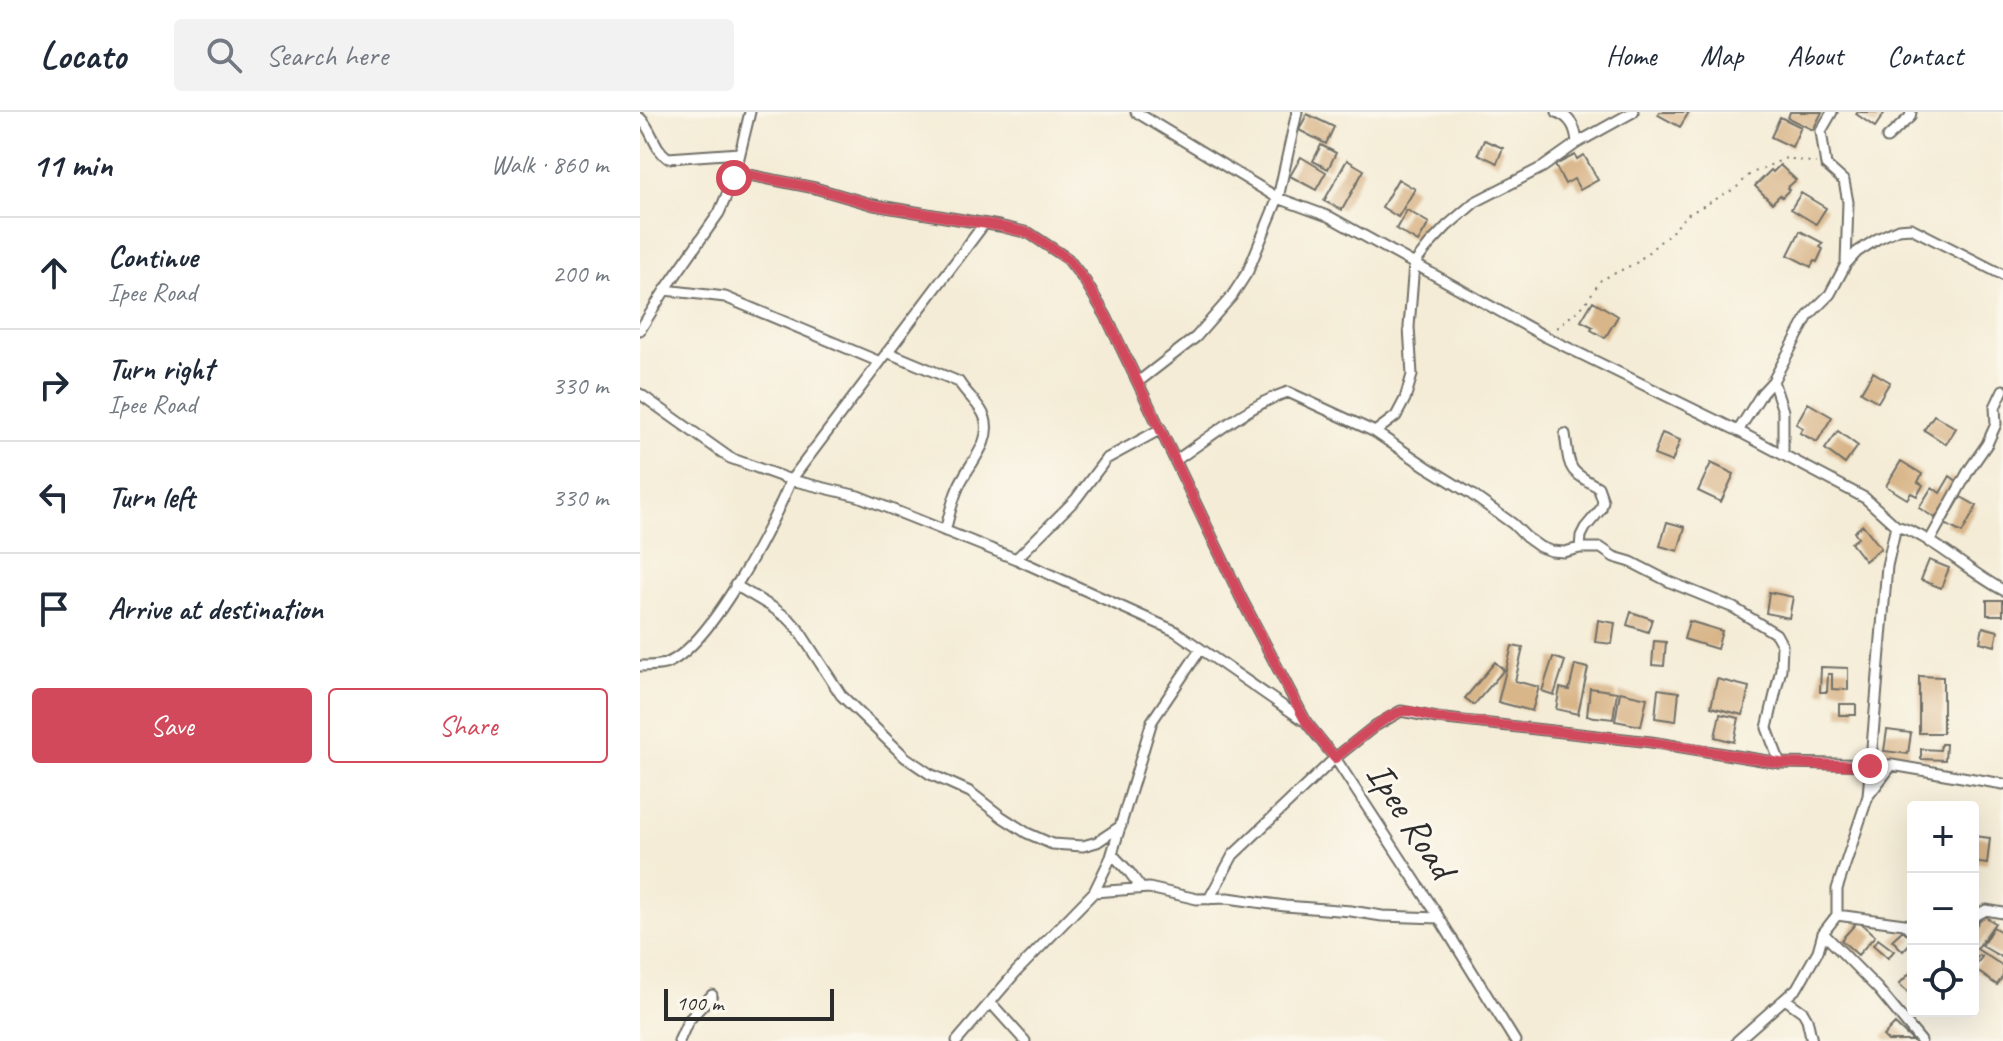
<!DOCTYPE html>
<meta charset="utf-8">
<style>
body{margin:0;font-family:Caveat,sans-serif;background:#f2f2f3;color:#1f2937}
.controls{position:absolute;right:24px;bottom:24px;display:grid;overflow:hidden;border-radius:8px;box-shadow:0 8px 32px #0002}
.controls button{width:72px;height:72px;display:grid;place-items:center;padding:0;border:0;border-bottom:2px solid #e0e1e3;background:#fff;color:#1f2937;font:40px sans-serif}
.scale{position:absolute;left:24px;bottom:20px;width:170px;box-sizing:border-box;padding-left:8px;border:4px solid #2b2b2b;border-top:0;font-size:22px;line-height:28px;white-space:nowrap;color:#2b2b2b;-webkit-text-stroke:6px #fbf7ec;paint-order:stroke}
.stop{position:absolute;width:24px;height:24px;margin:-18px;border:6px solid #d1495b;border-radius:50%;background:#fff}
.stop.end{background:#d1495b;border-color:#fff;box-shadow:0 2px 8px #0008}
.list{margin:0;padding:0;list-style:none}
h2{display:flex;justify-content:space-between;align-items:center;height:104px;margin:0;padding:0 32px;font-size:34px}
h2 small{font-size:26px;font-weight:400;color:#747a83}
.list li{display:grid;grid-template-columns:52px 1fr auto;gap:24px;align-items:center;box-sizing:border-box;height:112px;padding:0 32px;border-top:2px solid #e0e1e3}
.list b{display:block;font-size:30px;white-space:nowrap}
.list p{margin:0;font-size:26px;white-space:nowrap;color:#747a83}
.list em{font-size:26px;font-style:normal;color:#747a83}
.actions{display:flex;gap:16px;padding:24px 32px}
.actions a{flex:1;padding:18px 0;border:2px solid #d1495b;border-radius:8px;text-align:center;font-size:28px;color:#d1495b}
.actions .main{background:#d1495b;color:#fff}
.icon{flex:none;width:44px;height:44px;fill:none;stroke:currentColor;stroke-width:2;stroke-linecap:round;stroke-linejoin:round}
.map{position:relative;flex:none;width:1363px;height:929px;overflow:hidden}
header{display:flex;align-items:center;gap:48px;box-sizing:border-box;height:112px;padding:0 40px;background:#fff;border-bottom:2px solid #e0e1e3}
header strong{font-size:38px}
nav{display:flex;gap:44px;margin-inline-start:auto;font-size:28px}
.search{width:560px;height:72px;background:#f2f2f3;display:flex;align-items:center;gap:20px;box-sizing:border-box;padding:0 28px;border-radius:8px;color:#747a83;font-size:30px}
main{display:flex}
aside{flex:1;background:#fff}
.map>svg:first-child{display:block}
</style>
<header>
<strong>Locato</strong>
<div class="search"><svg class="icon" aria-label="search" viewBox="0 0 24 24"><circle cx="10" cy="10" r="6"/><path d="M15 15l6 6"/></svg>Search here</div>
<nav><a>Home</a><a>Map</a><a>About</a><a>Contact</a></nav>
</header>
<main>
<aside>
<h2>11 min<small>Walk · 860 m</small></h2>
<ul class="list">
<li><svg class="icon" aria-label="ahead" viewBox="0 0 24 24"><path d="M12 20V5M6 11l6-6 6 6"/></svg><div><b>Continue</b><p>Ipee Road</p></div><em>200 m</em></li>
<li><svg class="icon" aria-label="right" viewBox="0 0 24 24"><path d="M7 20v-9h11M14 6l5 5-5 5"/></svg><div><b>Turn right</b><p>Ipee Road</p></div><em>330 m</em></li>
<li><svg class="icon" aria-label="left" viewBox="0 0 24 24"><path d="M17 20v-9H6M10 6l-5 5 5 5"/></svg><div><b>Turn left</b></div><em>330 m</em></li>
<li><svg class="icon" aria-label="arrive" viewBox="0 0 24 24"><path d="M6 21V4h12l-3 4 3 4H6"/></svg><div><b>Arrive at destination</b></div></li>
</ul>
<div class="actions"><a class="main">Save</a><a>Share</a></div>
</aside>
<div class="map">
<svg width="1363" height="929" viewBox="0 0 1363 929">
<rect width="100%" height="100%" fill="#fbf7ec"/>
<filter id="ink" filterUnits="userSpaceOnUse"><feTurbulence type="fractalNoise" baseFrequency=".0125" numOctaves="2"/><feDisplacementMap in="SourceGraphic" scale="16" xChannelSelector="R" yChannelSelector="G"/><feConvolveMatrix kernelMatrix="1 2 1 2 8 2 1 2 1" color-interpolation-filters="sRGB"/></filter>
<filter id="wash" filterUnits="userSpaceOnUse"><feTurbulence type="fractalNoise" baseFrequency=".006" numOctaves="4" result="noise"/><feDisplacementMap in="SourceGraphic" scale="32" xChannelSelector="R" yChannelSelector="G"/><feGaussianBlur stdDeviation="1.8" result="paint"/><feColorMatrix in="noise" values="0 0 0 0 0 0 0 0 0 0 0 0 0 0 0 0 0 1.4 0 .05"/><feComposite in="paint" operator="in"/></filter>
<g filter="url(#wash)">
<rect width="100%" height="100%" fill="#f4ecd6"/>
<g id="blocks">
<path fill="#d9b68a" d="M 1020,0 L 1049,0 L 1040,15 L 1018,3 Z
M 1150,0 L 1182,0 L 1173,18 L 1148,6 Z
M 1217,0 L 1245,0 L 1235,15 L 1216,2 Z
M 667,2 L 694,15 L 686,32 L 659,18 Z
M 1140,5 L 1161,15 L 1152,35 L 1131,25 Z
M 844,28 L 863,36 L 857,51 L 838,42 Z
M 681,33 L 696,41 L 688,57 L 673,49 Z
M 935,43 L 937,47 L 944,43 L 958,68 L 940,78 L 934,67 L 925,72 L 915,53 Z
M 661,45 L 686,60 L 676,78 L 650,64 Z
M 707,48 L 724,58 L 702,98 L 684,89 Z
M 1140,53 L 1156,68 L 1147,76 L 1149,78 L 1142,85 L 1140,83 L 1132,91 L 1115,74 L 1131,58 L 1133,60 Z
M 758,67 L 775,77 L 758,105 L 742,95 Z
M 1161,81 L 1186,96 L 1176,112 L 1151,97 Z
M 767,98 L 789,111 L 778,130 L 756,117 Z
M 1160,119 L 1183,131 L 1180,135 L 1183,137 L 1177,150 L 1174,149 L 1171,155 L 1148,143 Z
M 953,189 L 978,204 L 965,226 L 951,218 L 953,215 L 941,209 Z
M 1233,260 L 1250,270 L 1238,290 L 1221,280 Z
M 1168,291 L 1192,305 L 1177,330 L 1160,321 L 1163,316 L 1156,312 Z
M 1294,303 L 1316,316 L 1306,332 L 1284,318 Z
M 1198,319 L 1218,334 L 1205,352 L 1185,337 Z
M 1022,321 L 1040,328 L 1032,350 L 1014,343 Z
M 1261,349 L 1282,362 L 1278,370 L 1283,373 L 1277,384 L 1271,381 L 1267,387 L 1246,374 Z
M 1071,351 L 1094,362 L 1081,390 L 1058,379 Z
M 1310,364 L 1318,370 L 1295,406 L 1279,396 L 1292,375 L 1300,381 Z
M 1321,385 L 1337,394 L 1322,421 L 1305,412 Z
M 1027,410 L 1045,415 L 1038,439 L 1020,434 Z
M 1223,413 L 1241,436 L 1225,449 L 1211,431 L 1218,426 L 1214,420 Z
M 1289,448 L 1309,456 L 1301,476 L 1281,468 Z
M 1129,480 L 1153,485 L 1149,506 L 1126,501 Z
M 1347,488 L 1363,488 L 1363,503 L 1347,503 Z
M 991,500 L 1012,507 L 1008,520 L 987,513 Z
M 958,508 L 975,511 L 972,532 L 955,530 Z
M 1049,509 L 1082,519 L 1077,537 L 1044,527 Z
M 1343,515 L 1358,519 L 1355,534 L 1340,530 Z
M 1014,529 L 1026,530 L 1024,554 L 1012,553 Z
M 872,534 L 883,536 L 875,569 L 899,575 L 892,599 L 858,590 Z
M 913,545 L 925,549 L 914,583 L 902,579 Z
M 855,550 L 864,558 L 834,593 L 825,586 Z
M 935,553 L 948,556 L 938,602 L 916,597 L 920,576 L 929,578 Z
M 1181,555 L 1208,556 L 1208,578 L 1192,577 L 1192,562 L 1188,562 L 1187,580 L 1180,580 Z
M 1279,564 L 1303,565 L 1303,621 L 1279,621 Z
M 1077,567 L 1109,575 L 1103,603 L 1071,595 Z
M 950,576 L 977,580 L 973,607 L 947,604 Z
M 1018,577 L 1039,580 L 1036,609 L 1015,606 Z
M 980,580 L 1007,586 L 1001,614 L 975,609 Z
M 1199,592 L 1216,592 L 1216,603 L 1199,603 Z
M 1080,602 L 1099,606 L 1094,630 L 1075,625 Z
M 1247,618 L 1271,621 L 1268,642 L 1244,639 Z
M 1301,632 L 1306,632 L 1305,648 L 1281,647 L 1281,637 L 1300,638 Z
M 1333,724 L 1350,726 L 1347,752 L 1333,750 Z
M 1343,803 L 1355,811 L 1337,837 L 1363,854 L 1363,864 L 1357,873 L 1333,856 L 1342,845 L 1339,843 L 1333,852 L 1333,818 Z
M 1218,809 L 1235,824 L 1218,843 L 1201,828 Z
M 1353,815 L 1363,821 L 1363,846 L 1342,834 Z
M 1263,818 L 1273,828 L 1263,839 L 1252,828 Z
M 1238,827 L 1254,839 L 1248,846 L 1233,833 Z
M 1273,858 L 1273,885 L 1259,872 Z
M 1255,912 L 1273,929 L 1248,929 L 1243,924 Z"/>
</g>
</g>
<g filter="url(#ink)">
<use href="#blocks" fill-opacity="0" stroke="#716f67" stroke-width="2"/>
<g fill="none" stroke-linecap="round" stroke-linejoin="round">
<defs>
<path id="street" d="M 496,0 L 638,86 L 690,105 L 906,225 L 1098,319 L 1225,386 L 1256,414 L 1247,454 L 1228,684 L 1197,777 L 1197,803 L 1183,821 L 1178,839 L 1157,876 L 1097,929
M 917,0 C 931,6 936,16 937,31
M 1192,0 L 1181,19 L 1186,53 L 1204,69 L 1208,90 L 1206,152
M 0,6 C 13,18 13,36 28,46 L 100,41
M 1247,26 L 1270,5 L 1271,0
M 94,66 L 109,63 L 175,76 L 234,93 L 359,114 L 389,121 L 428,147 L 445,169 L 466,204 L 601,486 L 666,610 L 695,646 L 793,796 L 875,929
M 25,178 L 85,185 L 240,250
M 0,218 L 25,178 L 79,101 L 94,66 L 110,0
M 247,240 L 319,270 C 326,282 341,293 345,306 C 353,332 327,353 318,376 C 312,389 309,405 305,419
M 1133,269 L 1143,299 L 1143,343
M 498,270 L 556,225 L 592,184 L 608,159 L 638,86 L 657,0
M 0,282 L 90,346 L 151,368 L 218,384 L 376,447 L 535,519 L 663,608
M 1098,319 L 1122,281 L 1133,269 L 1168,204 L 1190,182 L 1206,152 L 1217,140 L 1237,127 L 1258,117 L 1271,116 L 1363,163
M 735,320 L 756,304 L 765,287 L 772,263 L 769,215 L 774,152 L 789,133 L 807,114 L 835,90 L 903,55 L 937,31 L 993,0
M 925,322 C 930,356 926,358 958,375 L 963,389 L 961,397 L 945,416 L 941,424 L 940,436
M 535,349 C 567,327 612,291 648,280 L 735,320 L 787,355 L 831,382 L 873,412 L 886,425 L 900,435 L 911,439 L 924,440 L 940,436 L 961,436 L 974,445 L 991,450 L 1030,470 L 1094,496 L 1136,522 L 1142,533 L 1141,557 L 1127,616 L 1140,651
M 1256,414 C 1292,423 1328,460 1363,478
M 1289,430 L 1329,358 L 1347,332 L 1356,312 L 1355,295 L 1363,278
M 376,447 L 436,387 L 466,347 L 521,317
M 95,473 L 132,495 L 150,508 L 158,517 L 201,583 L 265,645 L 290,662 L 330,680 L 362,705 L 387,721 L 412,732 L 443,734 L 457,730 L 481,714
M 0,554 C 8,554 17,554 25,552 C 70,536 133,412 151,368 L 344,112
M 1228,684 L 1252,653
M 472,742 L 490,761 L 501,776
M 454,780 L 509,776 L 557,787 L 588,786 L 645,794 L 711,799 L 742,804 L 799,806
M 569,787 L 593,743 L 612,725 L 695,646 L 735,614 L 761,599 L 797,606 L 1011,630 L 1140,651 L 1252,653 L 1363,672
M 1197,803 L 1264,812 L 1273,819
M 1333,805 L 1346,798 L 1363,801
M 1183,821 L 1238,877 L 1281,929
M 1145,887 L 1163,900 L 1167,907 L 1172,929
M 350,890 L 385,929
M 39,929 L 48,909 L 72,883
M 317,929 L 376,860 L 454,780 L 471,745 L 512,609 L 560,538"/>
</defs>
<use href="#street" stroke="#716f67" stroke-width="13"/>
<path stroke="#716f67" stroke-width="2" stroke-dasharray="2 6" stroke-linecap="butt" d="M 917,216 L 944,193 L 961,168 L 996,151 L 1036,116 L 1045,104 L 1096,76 L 1110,62 L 1146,46 L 1176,51"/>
<use href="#street" stroke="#fff" stroke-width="9"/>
</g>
</g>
<g fill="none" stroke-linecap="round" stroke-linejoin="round" filter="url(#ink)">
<path stroke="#d1495b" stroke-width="10" d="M 94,66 L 109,63 L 175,76 L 234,93 L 359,114 L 389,121 L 428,147 L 445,169 L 466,204 L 601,486 L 666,610 L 695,646 C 709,635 749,599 765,599 C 776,599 787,604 797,606 L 1011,630 L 1140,651 L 1230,654"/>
</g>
<g text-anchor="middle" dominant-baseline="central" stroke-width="6" stroke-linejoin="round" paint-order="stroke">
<g font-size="38" fill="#2b2b2b" stroke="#fbf7ec">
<text transform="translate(771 708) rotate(57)">Ipee Road</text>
</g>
</g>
</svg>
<div class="controls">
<button>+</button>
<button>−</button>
<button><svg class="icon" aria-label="locate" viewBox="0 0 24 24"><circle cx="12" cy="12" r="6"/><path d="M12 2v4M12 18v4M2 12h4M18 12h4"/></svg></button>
</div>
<div class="scale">100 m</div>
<div class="stop" style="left:94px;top:66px"></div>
<div class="stop end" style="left:1230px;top:654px"></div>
</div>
</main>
